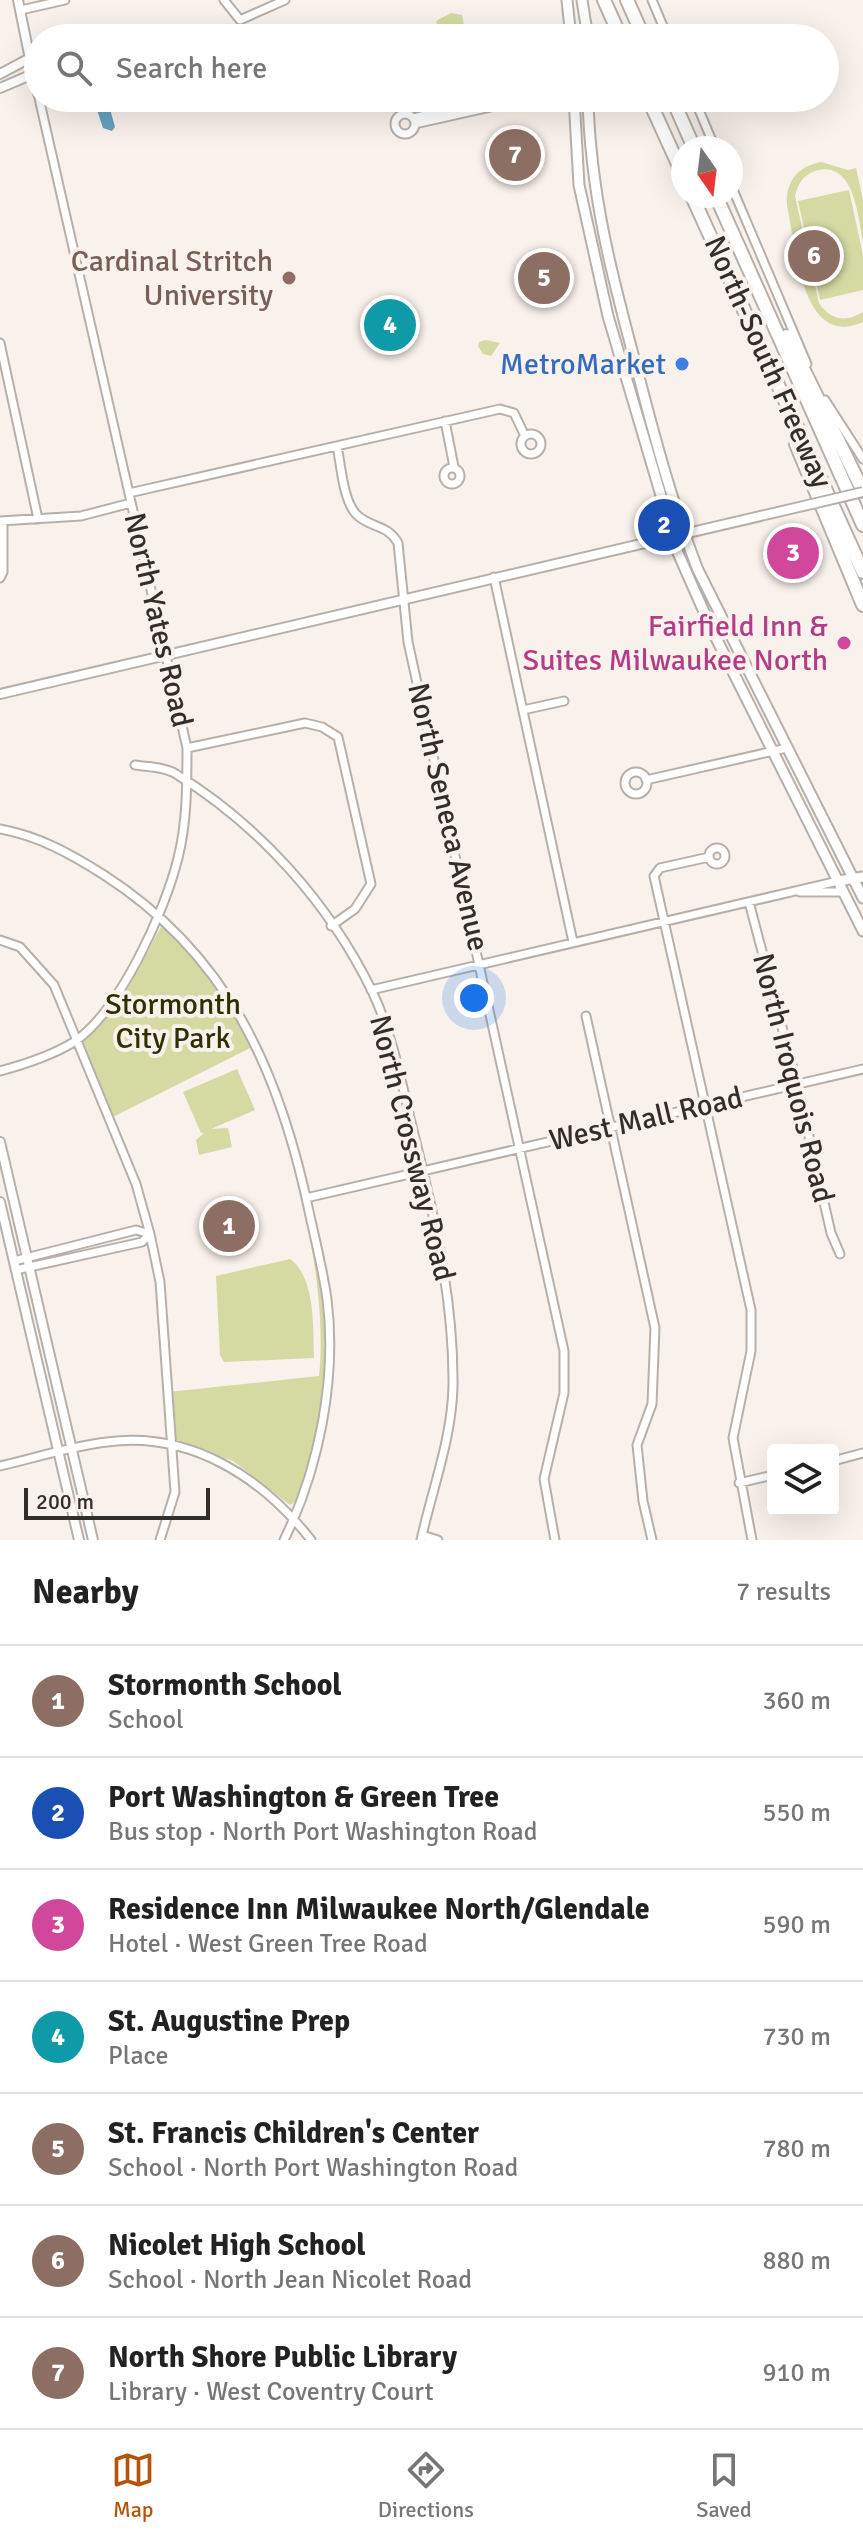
<!DOCTYPE html>
<meta charset="utf-8">
<style>
body{margin:0;font-family:Signika,sans-serif;background:#f2f2f2;color:#222}
.controls{position:absolute;right:24px;bottom:24px;display:grid;overflow:hidden;border-radius:8px;box-shadow:0 8px 32px #0002}
.controls button{width:72px;height:72px;display:grid;place-items:center;padding:0;border:0;border-bottom:2px solid #e0e0e0;background:#fff;color:#222;font:40px sans-serif}
.compass{position:absolute;left:671px;top:136px;width:72px;height:72px;border-radius:50%;background:#fff;box-shadow:0 8px 32px #0002;rotate:166deg}
.scale{position:absolute;left:24px;bottom:20px;width:186px;box-sizing:border-box;padding-left:8px;border:4px solid #312e2c;border-top:0;font-size:22px;line-height:28px;white-space:nowrap;color:#312e2c;-webkit-text-stroke:6px #f9f1eb;paint-order:stroke}
.you{position:absolute;left:474px;top:998px;width:28px;height:28px;margin:-20px;border:6px solid #fff;border-radius:50%;background:#1a73e8;box-shadow:0 0 0 12px #1a73e833}
.badge{display:grid;place-items:center;width:52px;height:52px;border-radius:50%;background:#b45309;color:#fff;font-size:26px;font-weight:700}
.pin{position:absolute;translate:-50% -50%;border:4px solid #fff;box-shadow:0 2px 8px #0006}
.list{margin:0;padding:0;list-style:none}
h2{display:flex;justify-content:space-between;align-items:center;height:104px;margin:0;padding:0 32px;font-size:34px}
h2 small{font-size:26px;font-weight:400;color:#767676}
.list li{display:grid;grid-template-columns:52px 1fr auto;gap:24px;align-items:center;box-sizing:border-box;height:112px;padding:0 32px;border-top:2px solid #e0e0e0}
.list b{display:block;font-size:30px;white-space:nowrap}
.list p{margin:0;font-size:26px;white-space:nowrap;color:#767676}
.list em{font-size:26px;font-style:normal;color:#767676}
.icon{flex:none;width:44px;height:44px;fill:none;stroke:currentColor;stroke-width:2;stroke-linecap:round;stroke-linejoin:round}
.map{position:relative;flex:none;width:863px;height:1540px;overflow:hidden}
.search{position:absolute;background:#fff;box-shadow:0 8px 32px #0002;left:24px;right:24px;top:24px;height:88px;display:flex;align-items:center;gap:20px;box-sizing:border-box;padding:0 28px;border-radius:44px;color:#767676;font-size:30px}
.sheet{height:888px;background:#fff}
nav{display:flex;justify-content:space-around;align-items:center;box-sizing:border-box;height:112px;border-top:2px solid #e0e0e0;background:#fff;font-size:22px;color:#767676}
nav a{display:grid;justify-items:center;gap:4px}
nav .on{color:#b45309}
.map>svg:first-child{display:block}
</style>
<div class="map">
<svg width="863" height="1540" viewBox="0 0 863 1540">
<rect width="100%" height="100%" fill="#f9f1eb"/>
<path fill="#d4daa2" d="M 451,13 L 462,15 L 464,25 L 438,31 L 436,21 Z
M 821,162 L 848,170 L 856,168 L 863,200 L 863,241 C 858,217 854,158 815,171 C 803,175 798,184 795,196 L 819,303 C 830,320 846,323 863,312 L 863,322 C 801,350 796,245 787,206 C 785,182 798,166 821,162 Z
M 849,190 L 863,255 L 863,290 L 820,300 L 798,201 Z
M 486,340 L 500,343 L 491,356 L 483,354 L 478,346 L 479,342 Z
M 161,927 C 175,934 185,949 196,961 C 258,1032 284,1117 305,1208 C 313,1244 322,1279 325,1316 C 329,1378 319,1443 297,1501 L 290,1505 L 233,1461 L 177,1441 L 173,1433 L 168,1392 L 319,1376 C 329,1290 293,1123 250,1048 L 111,1118 L 84,1048 L 83,1038 L 128,988 Z
M 237,1069 L 255,1110 L 211,1129 L 228,1128 L 232,1147 L 199,1155 L 196,1140 L 204,1133 L 201,1133 L 183,1092 Z
M 290,1259 C 316,1278 313,1329 314,1358 L 224,1362 L 220,1355 L 216,1276 Z"/>
<path fill="#65a2c3" d="M 98,98 L 107,98 L 115,127 L 112,131 L 103,128 L 96,107 Z"/>
<g fill="none" stroke-linecap="round" stroke-linejoin="round">
<defs>
<path id="minor" d="M 224,0 L 240,20 L 285,0
M 652,0 L 668,38
M 21,10 L 65,0
M 33,74 L 38,95
M 694,98 L 715,148
M395 124a10 10 0 1 1 20 0a10 10 0 1 1-20 0Z
M 413,118 L 497,98
M 415,124 L 531,98
M 731,185 L 807,364
M 0,343 L 38,519
M 825,400 L 863,459
M 445,421 L 454,467
M521 444a10 10 0 1 1 20 0a10 10 0 1 1-20 0Z
M 337,446 C 341,465 343,500 356,514 C 369,528 388,524 398,543 L 408,642 L 564,1351 L 564,1393 L 544,1479 L 555,1540
M444 476a8 8 0 1 1 16 0a8 8 0 1 1-16 0Z
M 129,493 L 500,409 L 514,413 L 525,436
M 0,521 L 81,516 L 131,503
M 494,577 L 573,942
M 0,578 L 3,572 L 3,521
M 523,710 L 564,701
M 187,748 L 305,723 L 322,727 L 338,737 L 371,884 L 355,909 L 331,926
M 135,765 C 147,767 166,767 176,774 C 259,825 329,903 372,991 C 391,1031 400,1075 410,1118 C 432,1206 454,1295 453,1386 C 452,1438 432,1490 421,1540
M625 783a11 11 0 1 1 22 0a11 11 0 1 1-22 0Z
M 646,780 L 787,748
M 0,829 C 39,836 71,854 104,875 C 230,956 281,1075 310,1216 C 316,1243 323,1271 327,1299 C 337,1378 319,1469 284,1540
M709 856a8 8 0 1 1 16 0a8 8 0 1 1-16 0Z
M 709,857 L 660,868 L 654,876 L 751,1310 L 751,1351 L 733,1438 L 752,1540
M 800,892 L 843,892
M 749,902 L 797,1084 L 831,1233 L 840,1254
M 0,940 L 20,947 L 54,985 L 136,1184 L 150,1234 L 160,1282 L 175,1492 L 160,1540
M 371,990 L 838,881
M 586,1016 L 655,1328 L 652,1404 L 637,1445 L 643,1501 L 652,1540
M 0,1071 C 26,1064 51,1056 74,1042 C 120,1011 165,911 178,858 C 187,823 187,784 187,748 L 39,98
M 306,1198 L 863,1069
M 14,1261 L 136,1230 L 150,1234
M 16,1270 L 142,1242 L 150,1234
M 833,1461 L 863,1453
M 0,1466 C 35,1458 71,1446 107,1442 C 190,1431 262,1477 311,1540
M 739,1483 L 773,1475
M 422,1535 L 438,1540"/>
<path id="tertiary" d="M 0,74 L 30,58
M 0,88 L 33,74 L 18,0
M 0,694 L 812,504
M 0,1142 L 93,1540
M 0,1202 L 79,1540"/>
<path id="secondary" d="M 567,0 L 571,38
M 582,0 L 588,38
M 574,98 L 579,185 L 608,316 L 678,553 L 712,630 L 863,931
M 588,98 C 590,194 613,280 638,373 C 655,439 673,506 698,570 L 863,898
M 838,881 L 863,877"/>
<path id="motorway" d="M 604,0 L 621,38
M 627,0 L 644,38
M 648,98 L 683,175
M 672,98 L 694,148
M 692,196 L 863,572
M 716,196 L 863,525
M 787,336 L 863,491
M 796,444 L 863,605"/>
</defs>
<use href="#minor" stroke="#b7b0aa" stroke-width="11"/>
<use href="#tertiary" stroke="#b7b0aa" stroke-width="12"/>
<use href="#secondary" stroke="#b7b0aa" stroke-width="13"/>
<use href="#motorway" stroke="#b7b0aa" stroke-width="16"/>
<use href="#minor" stroke="#fff" stroke-width="7"/>
<use href="#tertiary" stroke="#fff" stroke-width="8"/>
<use href="#secondary" stroke="#fff" stroke-width="9"/>
<use href="#motorway" stroke="#fff" stroke-width="12"/>
<defs>
<path id="tertiary-bridge" d="M 812,504 L 863,492"/>
</defs>
<use href="#tertiary-bridge" stroke="#b7b0aa" stroke-width="12" stroke-linecap="butt"/>
<use href="#tertiary-bridge" stroke="#fff" stroke-width="8"/>
</g>
<circle fill="#8d6e63" stroke="#f9f1eb" stroke-width="3" cx="289" cy="278" r="8"/>
<circle fill="#3f7fe0" stroke="#f9f1eb" stroke-width="3" cx="682" cy="364" r="8"/>
<circle fill="#d1479c" stroke="#f9f1eb" stroke-width="3" cx="844" cy="643" r="8"/>
<g text-anchor="middle" dominant-baseline="central" stroke-width="8" stroke-linejoin="round" paint-order="stroke">
<g font-size="30" fill="#785e54" stroke="#f9f1eb" text-anchor="end">
<text x="273" y="261">Cardinal Stritch<tspan x="273" dy="34">University</tspan></text>
</g>
<g font-size="30" fill="#312e2c" stroke="#f9f1eb">
<text transform="translate(768 362) rotate(66)">North-South Freeway</text>
<text transform="translate(158 620) rotate(77)">North Yates Road</text>
<text transform="translate(448 817) rotate(77)">North Seneca Avenue</text>
<text transform="translate(793 1078) rotate(76)">North Iroquois Road</text>
<text transform="translate(646 1119) rotate(-13)">West Mall Road</text>
<text transform="translate(412 1148) rotate(76)">North Crossway Road</text>
</g>
<g font-size="30" fill="#366cbe" stroke="#f9f1eb" text-anchor="end">
<text x="666" y="364">MetroMarket</text>
</g>
<g font-size="30" fill="#b23c85" stroke="#f9f1eb" text-anchor="end">
<text x="828" y="626">Fairfield Inn &amp;<tspan x="828" dy="34">Suites Milwaukee North</tspan></text>
</g>
<g font-size="30" fill="#2e3000" stroke="#f9f1eb">
<text x="173" y="1004">Stormonth<tspan x="173" dy="34">City Park</tspan></text>
</g>
</g>
</svg>
<div class="controls">
<button><svg class="icon" aria-label="layers" viewBox="0 0 24 24"><path d="M12 4l9 5-9 5-9-5zM3 14l9 5 9-5"/></svg></button>
</div>
<svg class="compass" viewBox="-18 -18 36 36"><path d="M0-13l5 13h-10z" fill="#e53935"/><path d="M0 13l5-13h-10z" fill="#767676"/></svg>
<div class="scale">200 m</div>
<div class="you"></div>
<div class="pin badge" style="left:229px;top:1226px;background:#8d6e63">1</div>
<div class="pin badge" style="left:664px;top:525px;background:#1a4fb4">2</div>
<div class="pin badge" style="left:793px;top:553px;background:#d1479c">3</div>
<div class="pin badge" style="left:390px;top:325px;background:#0f9aa8">4</div>
<div class="pin badge" style="left:544px;top:278px;background:#8d6e63">5</div>
<div class="pin badge" style="left:814px;top:256px;background:#8d6e63">6</div>
<div class="pin badge" style="left:515px;top:155px;background:#8d6e63">7</div>
<div class="search"><svg class="icon" aria-label="search" viewBox="0 0 24 24"><circle cx="10" cy="10" r="6"/><path d="M15 15l6 6"/></svg>Search here</div>
</div>
<section class="sheet">
<h2>Nearby<small>7 results</small></h2>
<ul class="list">
<li><span class="badge" style="background:#8d6e63">1</span><div><b>Stormonth School</b><p>School</p></div><em>360 m</em></li>
<li><span class="badge" style="background:#1a4fb4">2</span><div><b>Port Washington &amp; Green Tree</b><p>Bus stop · North Port Washington Road</p></div><em>550 m</em></li>
<li><span class="badge" style="background:#d1479c">3</span><div><b>Residence Inn Milwaukee North/Glendale</b><p>Hotel · West Green Tree Road</p></div><em>590 m</em></li>
<li><span class="badge" style="background:#0f9aa8">4</span><div><b>St. Augustine Prep</b><p>Place</p></div><em>730 m</em></li>
<li><span class="badge" style="background:#8d6e63">5</span><div><b>St. Francis Children's Center</b><p>School · North Port Washington Road</p></div><em>780 m</em></li>
<li><span class="badge" style="background:#8d6e63">6</span><div><b>Nicolet High School</b><p>School · North Jean Nicolet Road</p></div><em>880 m</em></li>
<li><span class="badge" style="background:#8d6e63">7</span><div><b>North Shore Public Library</b><p>Library · West Coventry Court</p></div><em>910 m</em></li>
</ul>
</section>
<nav>
<a class="on"><svg class="icon" aria-label="map" viewBox="0 0 24 24"><path d="M3 6l6-2 6 2 6-2v14l-6 2-6-2-6 2zM9 4v14M15 6v14"/></svg>Map</a>
<a><svg class="icon" aria-label="directions" viewBox="0 0 24 24"><path d="M12 3l9 9-9 9-9-9zM9 14v-3h6M13 9l2 2-2 2"/></svg>Directions</a>
<a><svg class="icon" aria-label="saved" viewBox="0 0 24 24"><path d="M7 4h10v16l-5-4-5 4z"/></svg>Saved</a>
</nav>
